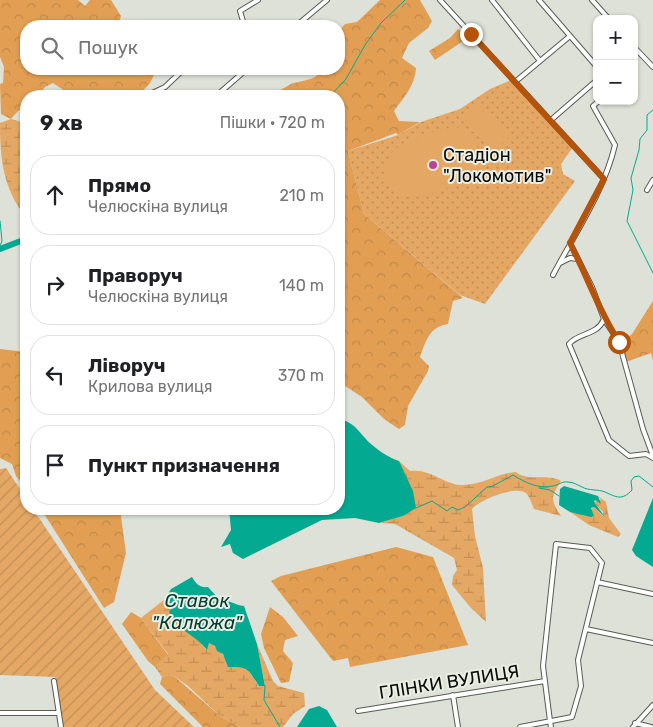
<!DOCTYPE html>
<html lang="uk">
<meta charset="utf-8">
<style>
body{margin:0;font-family:Rubik,sans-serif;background:#f2f2f2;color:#202124}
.controls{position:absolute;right:15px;top:15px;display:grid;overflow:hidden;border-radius:10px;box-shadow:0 1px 4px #0004}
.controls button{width:45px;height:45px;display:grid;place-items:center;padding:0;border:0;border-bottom:1px solid #e0e0e0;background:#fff;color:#202124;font:25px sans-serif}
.stop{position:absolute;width:15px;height:15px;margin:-11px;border:4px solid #b45309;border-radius:50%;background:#fff}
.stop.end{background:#b45309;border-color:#fff;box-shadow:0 1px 5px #0008}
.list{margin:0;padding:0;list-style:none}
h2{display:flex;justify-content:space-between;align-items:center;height:65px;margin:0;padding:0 20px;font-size:21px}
h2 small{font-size:16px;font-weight:400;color:#757577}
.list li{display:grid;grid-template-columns:32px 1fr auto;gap:15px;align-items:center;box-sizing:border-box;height:80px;margin:0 10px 10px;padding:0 10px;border:1px solid #e0e0e0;border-radius:20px}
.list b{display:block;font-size:19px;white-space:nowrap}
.list p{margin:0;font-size:16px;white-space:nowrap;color:#757577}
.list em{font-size:16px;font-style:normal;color:#757577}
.icon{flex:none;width:28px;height:28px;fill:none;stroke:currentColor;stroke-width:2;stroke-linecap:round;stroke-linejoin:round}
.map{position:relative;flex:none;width:653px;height:727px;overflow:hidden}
.search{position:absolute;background:#fff;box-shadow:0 1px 4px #0004;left:20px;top:20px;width:325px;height:55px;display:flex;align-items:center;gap:12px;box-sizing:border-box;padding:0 18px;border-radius:20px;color:#757577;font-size:19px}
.panel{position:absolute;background:#fff;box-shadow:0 1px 4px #0004;left:20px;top:90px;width:325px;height:425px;border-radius:20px}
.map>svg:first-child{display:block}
</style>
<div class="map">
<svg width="653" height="727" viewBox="0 0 653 727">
<defs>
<pattern id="grass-dots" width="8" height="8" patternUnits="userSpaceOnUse" patternTransform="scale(1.25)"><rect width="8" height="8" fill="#e5a764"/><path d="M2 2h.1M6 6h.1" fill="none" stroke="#c38f55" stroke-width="1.8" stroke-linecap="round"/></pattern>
<pattern id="forest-crowns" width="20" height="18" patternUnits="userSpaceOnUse" patternTransform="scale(1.25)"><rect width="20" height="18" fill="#e29f54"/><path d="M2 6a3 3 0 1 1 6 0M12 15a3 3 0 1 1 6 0" fill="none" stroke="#c18848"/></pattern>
<pattern id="wetland-marsh" width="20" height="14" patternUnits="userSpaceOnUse" patternTransform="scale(1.25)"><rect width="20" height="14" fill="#e5a764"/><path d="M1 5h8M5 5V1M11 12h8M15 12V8" fill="none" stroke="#c38f55"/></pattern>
<pattern id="garden-furrows" width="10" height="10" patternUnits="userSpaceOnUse" patternTransform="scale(1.25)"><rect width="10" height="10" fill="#e5a764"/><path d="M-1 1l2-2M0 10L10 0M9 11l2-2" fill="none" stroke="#c38f55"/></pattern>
</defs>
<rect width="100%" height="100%" fill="#dde1d7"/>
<path fill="url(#grass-dots)" d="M 511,80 L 573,147 L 561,164 L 563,174 L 575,181 L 485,304 L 460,295 L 364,214 L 348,151 L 398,135 L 421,122 L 460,109 L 490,89 Z"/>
<path fill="url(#forest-crowns)" d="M 0,0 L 78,0 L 85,6 L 90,0 L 111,0 L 121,16 L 118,26 L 26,26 L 26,69 L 157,69 L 150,83 L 138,96 L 65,96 L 62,89 L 53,83 L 45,87 L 38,96 L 26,96 L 26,108 L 18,111 L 11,119 L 1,114 L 0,84 L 3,83 L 4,67 L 0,57 Z
M 380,0 L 420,0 L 432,21 L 428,28 L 409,43 L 402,58 L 416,68 C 415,86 404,97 394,111 L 399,121 L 420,122 L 398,135 L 396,133 L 348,151 L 364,214 L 463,298 L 453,301 L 448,324 C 429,327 426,341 420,357 L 429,366 L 428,371 L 408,406 L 405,425 L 399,429 L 384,419 L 362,397 L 339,382 L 339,96 L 270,96 C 277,92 284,88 291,84 C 302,80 316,81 323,69 L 339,69 L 339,31 L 345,24 L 357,22 Z
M 458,29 L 469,37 L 435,60 L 429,51 L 450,38 Z
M 653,301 L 653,360 L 651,353 L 626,362 L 622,342 L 632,334 Z
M 0,349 L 26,352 L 26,489 L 16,476 L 12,464 L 0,458 Z
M 41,509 L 120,509 L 126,553 L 114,602 L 104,608 Z
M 396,547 L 433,557 L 468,645 L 350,667 L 348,658 L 333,661 L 271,581 L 281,576 Z
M 270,607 L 283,617 L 298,636 L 285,640 L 283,651 L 293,663 L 289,682 L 281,683 L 264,648 L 261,634 Z
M 131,612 L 141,618 L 168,655 L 155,667 L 148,661 L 122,624 Z
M 169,675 L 175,677 L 220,716 L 240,727 L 203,727 L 160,684 L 162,677 Z"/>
<path fill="url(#wetland-marsh)" d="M 11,119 L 25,123 L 26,217 C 3,189 0,158 0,123 Z
M 399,461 L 410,471 C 430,468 445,485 462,485 C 482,485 498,473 516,472 C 528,482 547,473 561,481 C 550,498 551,500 561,516 L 534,509 C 532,505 530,498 527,494 C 517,484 479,500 472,509 L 475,536 L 483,568 L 486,622 L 471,608 L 452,585 L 453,576 L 457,570 L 454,558 L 402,528 L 395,524 L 380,523 L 403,516 L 404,475 Z
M 598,496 L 606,502 L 609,518 L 621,534 L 618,537 L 589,525 L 570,512 L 585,514 L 594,507 L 603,516 L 603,512 L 593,502 L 601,500 Z
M 165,599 L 182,629 L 199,640 L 206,650 L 209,643 C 221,648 224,659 233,667 L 239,665 L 247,669 L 259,686 L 265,685 L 257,644 L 273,681 L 278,686 L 304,693 L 305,706 L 293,714 L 283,727 L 240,727 L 220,716 L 187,685 L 175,677 L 169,675 L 162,677 L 155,667 L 168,654 L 141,618 Z"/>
<path fill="url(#garden-furrows)" d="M 6,468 L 26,498 L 26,509 L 33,509 L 155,690 L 194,727 L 63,727 L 55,677 L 0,675 L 0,469 Z"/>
<path fill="#e5a764" d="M 477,105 L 509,137 L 495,151 L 463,119 Z
M 457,127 C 469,134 490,154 477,170 C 466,184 425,198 407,197 C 399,196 393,191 389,184 C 370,145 431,130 457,127 Z"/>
<path fill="#03aa91" d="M 339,419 C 355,422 359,433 371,444 C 379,451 388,457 399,461 L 413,491 L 416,508 L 403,516 L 379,523 L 355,518 L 322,520 L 243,559 L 233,553 L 230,544 L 221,547 L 231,530 L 229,509 L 339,509 Z
M 564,486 L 598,496 L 601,504 L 595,500 L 594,502 L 605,517 L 594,507 L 591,508 L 594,516 L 591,517 L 570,512 L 559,505 L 560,489 Z
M 653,498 L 653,567 L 636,556 L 632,550 Z
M 192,577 C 196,584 200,588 208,587 L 219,599 C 229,600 235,605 244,606 L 257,644 L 265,686 L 259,686 C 247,668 249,667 228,667 L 223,654 L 217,651 L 215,646 L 209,643 L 207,650 C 195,634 177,631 169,612 L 172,608 L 165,599 L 171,589 Z
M 319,706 L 327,710 L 337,727 L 297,727 L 309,709 Z"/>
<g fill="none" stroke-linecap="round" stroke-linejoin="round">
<path stroke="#03aa91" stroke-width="1" d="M 330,96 L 346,79 L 365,45 L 381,23 L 405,0
M 653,110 L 647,115 L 647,130 L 640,139 L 639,150 L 631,178 L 633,190 L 627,221 L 653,273
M 0,221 L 2,241 L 0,246
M 539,488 L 550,490 L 559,496
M 416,508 L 432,501 L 447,511 L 452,507 L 458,510 L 465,507 L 487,487 L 493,486 L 513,475 C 526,483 538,489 553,486 C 559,485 562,481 568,482 C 574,482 577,485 582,487 C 589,491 598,489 605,492 C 616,497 622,501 632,490 L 631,481 L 634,477 L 639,476 L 653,487
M 265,686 L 264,700 L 280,727"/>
<path stroke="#03aa91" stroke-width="6" d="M 0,249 L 26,239"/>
<defs>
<path id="street" d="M 440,0 L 604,179
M 492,0 L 540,61
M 539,0 L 597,67
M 592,0 L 609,19
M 235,26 L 243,21 L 240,11 L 258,0
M 296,26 L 327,0
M 634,47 L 653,67
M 515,82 L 570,36
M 146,96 L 165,87 L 184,69
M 216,96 L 247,69
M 551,120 L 597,80
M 647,190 L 653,180
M 570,243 L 592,287 L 604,319 L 619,342 L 643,429 L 653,456
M 560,263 L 570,258 L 578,259
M 553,275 C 575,233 604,192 615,145 L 593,106 L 599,101
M 604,319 C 597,336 579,332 569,344 L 609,440 L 629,456 L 646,454 L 653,458
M 597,582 L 653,594
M 586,629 L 653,643
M 54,681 L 61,727
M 453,695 L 458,727
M 358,711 L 545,681
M 0,713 L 59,713
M 635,723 L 651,727
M 520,727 L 572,717 L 581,686 L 578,660 L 602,563 L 590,548 L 556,544 L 543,666 L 550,721 L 551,727
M 633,727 L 653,705"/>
</defs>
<use href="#street" stroke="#585b53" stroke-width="6"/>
<use href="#street" stroke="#fff" stroke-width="4"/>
</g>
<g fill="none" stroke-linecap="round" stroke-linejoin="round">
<path stroke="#b45309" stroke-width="6" d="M 471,34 L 604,179 L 570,243 C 587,276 599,311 619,342"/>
</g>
<circle fill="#be4293" stroke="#ebeee4" stroke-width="2" cx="433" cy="165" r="5"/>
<g text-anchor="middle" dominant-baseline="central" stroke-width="4" stroke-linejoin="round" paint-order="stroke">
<g font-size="18" fill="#0b0c09" stroke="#ebeee4" text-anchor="start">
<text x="443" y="155">Стадіон<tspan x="443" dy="21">"Локомотив"</tspan></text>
</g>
<g font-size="18" fill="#0b0c09" stroke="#ebeee4">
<text transform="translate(449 682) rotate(-9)">ГЛІНКИ ВУЛИЦЯ</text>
</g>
<g font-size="19" font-style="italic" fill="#003e34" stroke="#ebeee4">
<text x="197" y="600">Ставок<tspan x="197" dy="22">"Калюжа"</tspan></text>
</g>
</g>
</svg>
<div class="controls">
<button>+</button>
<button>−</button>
</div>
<div class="stop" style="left:619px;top:342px"></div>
<div class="stop end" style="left:471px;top:34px"></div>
<div class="search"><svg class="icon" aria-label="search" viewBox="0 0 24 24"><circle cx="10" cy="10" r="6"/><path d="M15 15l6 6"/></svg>Пошук</div>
<section class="panel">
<h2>9 хв<small>Пішки · 720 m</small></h2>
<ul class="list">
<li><svg class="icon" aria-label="ahead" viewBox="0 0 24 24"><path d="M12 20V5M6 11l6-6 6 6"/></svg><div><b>Прямо</b><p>Челюскіна вулиця</p></div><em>210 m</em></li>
<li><svg class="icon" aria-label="right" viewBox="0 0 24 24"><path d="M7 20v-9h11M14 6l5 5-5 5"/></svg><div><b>Праворуч</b><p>Челюскіна вулиця</p></div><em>140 m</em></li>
<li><svg class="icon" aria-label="left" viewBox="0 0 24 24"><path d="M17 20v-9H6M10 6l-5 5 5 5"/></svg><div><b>Ліворуч</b><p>Крилова вулиця</p></div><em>370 m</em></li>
<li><svg class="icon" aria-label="arrive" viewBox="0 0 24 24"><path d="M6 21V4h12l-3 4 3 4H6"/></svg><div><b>Пункт призначення</b></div></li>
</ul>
</section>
</div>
